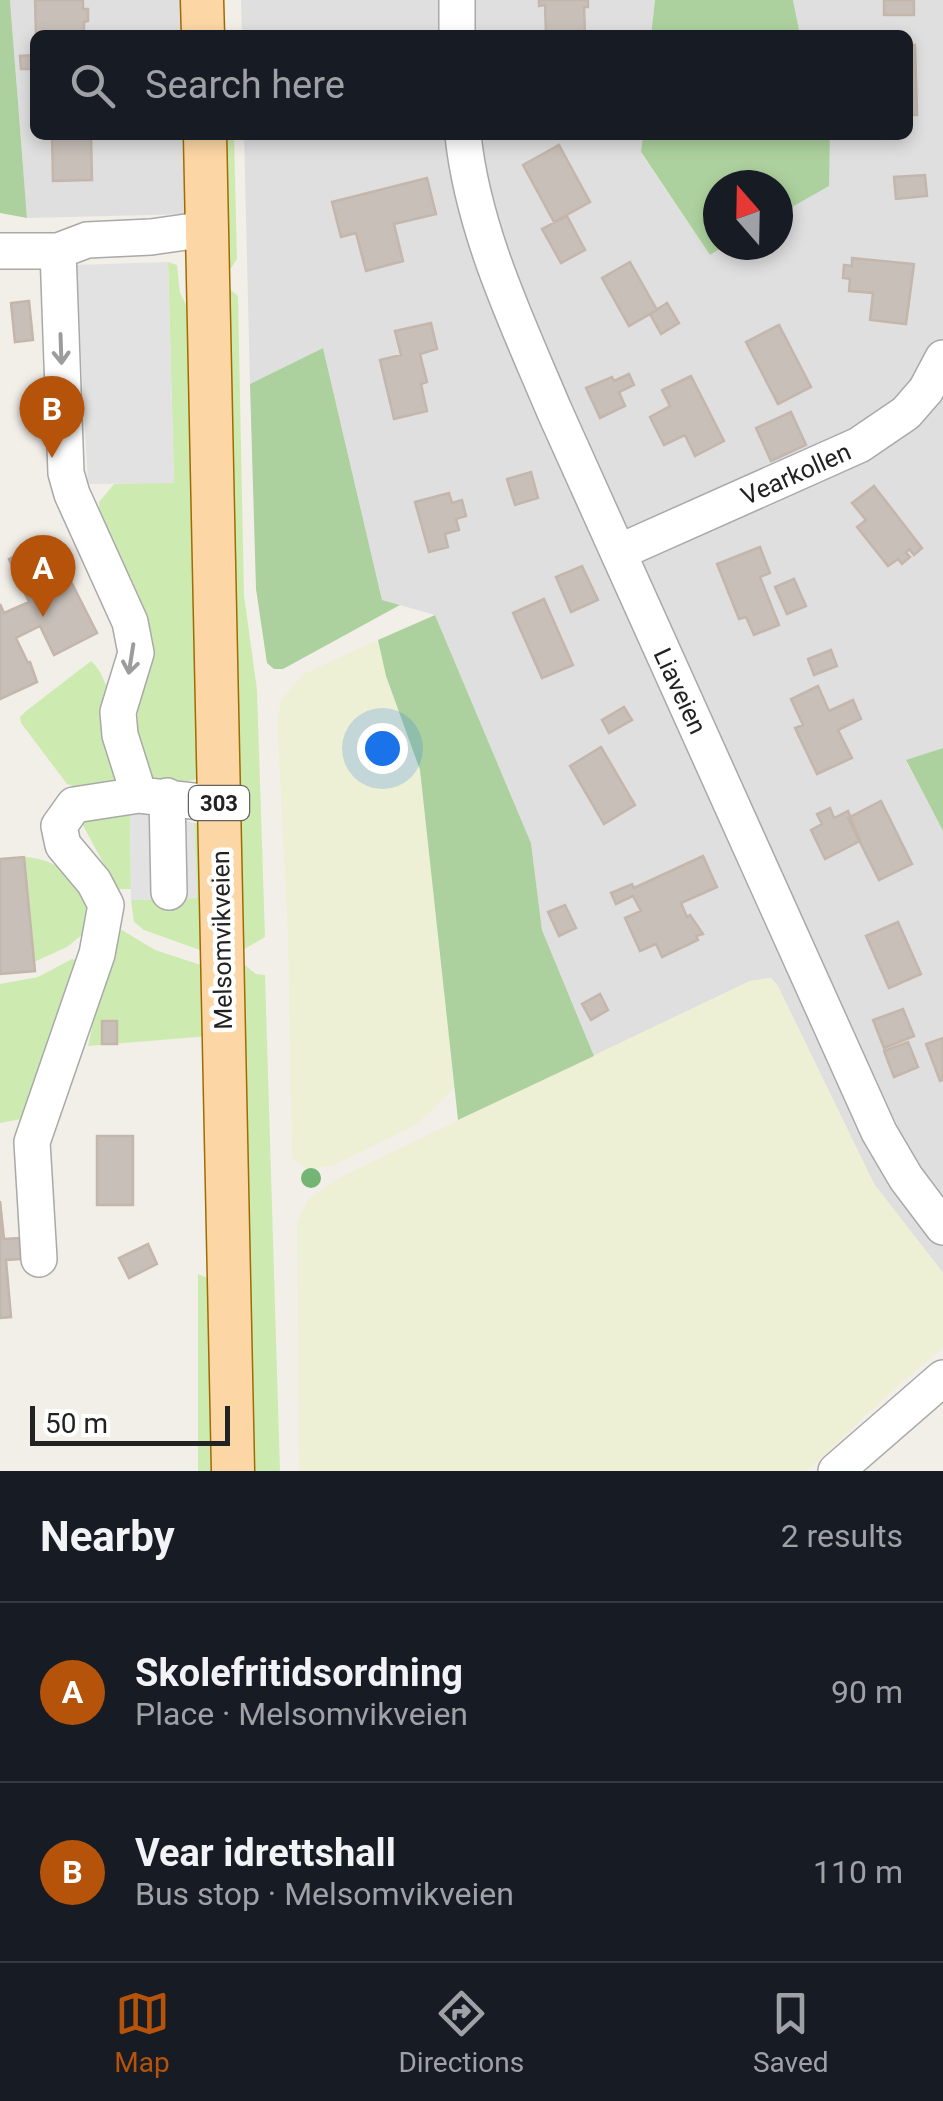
<!DOCTYPE html>
<meta charset="utf-8">
<style>
body{margin:0;font-family:Roboto,sans-serif;background:#242831;color:#f1f3f6}
.compass{position:absolute;left:703px;top:170px;width:90px;height:90px;border-radius:50%;background:#171b24;box-shadow:0 5px 15px #0003;rotate:340deg}
.scale{position:absolute;left:30px;bottom:25px;width:200px;box-sizing:border-box;padding-left:10px;border:5px solid #222;border-top:0;font-size:28px;line-height:35px;white-space:nowrap;color:#222;-webkit-text-stroke:8px #fff;paint-order:stroke}
.you{position:absolute;left:382px;top:748px;width:35px;height:35px;margin:-25px;border:8px solid #fff;border-radius:50%;background:#1a73e8;box-shadow:0 0 0 15px #1a73e833}
.badge{display:grid;place-items:center;width:65px;height:65px;border-radius:50%;background:#b45309;color:#fff;font-size:32px;font-weight:700}
.pin{position:absolute;translate:-50% -82px;filter:drop-shadow(0 2px 5px #0008)}
.pin::after{content:'';position:absolute;top:52px;width:35px;height:30px;background:inherit;clip-path:polygon(0 0,100% 0,50% 100%)}
.list{margin:0;padding:0;list-style:none}
h2{display:flex;justify-content:space-between;align-items:center;height:130px;margin:0;padding:0 40px;font-size:42px}
h2 small{font-size:32px;font-weight:400;color:#9ea1a6}
.list li{display:grid;grid-template-columns:65px 1fr auto;gap:30px;align-items:center;box-sizing:border-box;height:180px;padding:0 40px;border-top:2px solid #363941}
.list b{display:block;font-size:38px;white-space:nowrap}
.list p{margin:0;font-size:32px;white-space:nowrap;color:#9ea1a6}
.list em{font-size:32px;font-style:normal;color:#9ea1a6}
.icon{flex:none;width:55px;height:55px;fill:none;stroke:currentColor;stroke-width:2;stroke-linecap:round;stroke-linejoin:round}
.map{position:relative;flex:none;width:943px;height:1471px;overflow:hidden}
.search{position:absolute;background:#171b24;box-shadow:0 5px 15px #0003;left:30px;right:30px;top:30px;height:110px;display:flex;align-items:center;gap:25px;box-sizing:border-box;padding:0 35px;border-radius:15px;color:#9ea1a6;font-size:38px}
.sheet{height:490px;background:#171b24}
nav{display:flex;justify-content:space-around;align-items:center;box-sizing:border-box;height:140px;border-top:2px solid #363941;background:#171b24;font-size:28px;color:#9ea1a6}
nav a{display:grid;justify-items:center;gap:5px}
nav .on{color:#b45309}
.map>svg:first-child{display:block}
</style>
<div class="map">
<svg width="943" height="1471" viewBox="0 0 943 1471">
<rect width="100%" height="100%" fill="#f2efe9"/>
<path fill="#e0dfdf" d="M 10,0 L 184,0 L 185,35 L 35,35 L 35,135 L 188,135 L 190,214 L 27,218 Z
M 241,0 L 655,0 L 651,35 L 242,35 Z
M 793,0 L 943,0 L 943,748 L 906,761 L 943,831 L 943,1273 L 874,1184 L 778,987 L 771,978 L 750,981 L 594,1056 L 542,930 L 531,843 L 435,615 L 382,600 L 323,348 L 250,384 L 244,135 L 643,135 L 641,153 L 710,255 L 726,245 L 778,245 L 778,215 L 828,186 L 830,135 L 908,135 L 908,35 L 800,35 Z"/>
<path fill="#eef0d5" d="M 378,640 L 386,676 L 420,770 L 455,1087 L 416,1125 L 334,1165 L 310,1170 L 292,1158 L 288,938 L 277,720 L 281,700 L 303,674 Z
M 771,978 L 778,986 L 874,1184 L 943,1273 L 943,1348 L 895,1388 L 807,1471 L 299,1471 L 297,1222 L 308,1200 L 339,1178 L 458,1120 L 750,981 Z"/>
<path fill="#cdebb0" d="M 220,135 L 234,135 L 237,259 L 231,268 L 227,268 Z
M 168,262 L 177,265 L 180,293 L 189,310 L 198,779 L 171,784 L 146,776 C 134,741 136,710 143,674 C 146,655 151,637 147,618 C 133,587 99,535 99,502 L 114,484 L 174,482 Z
M 227,287 L 238,296 L 244,595 L 257,690 L 265,937 L 241,951 L 242,963 L 256,974 L 265,975 L 280,1471 L 248,1471 Z
M 91,661 C 116,681 116,754 121,787 L 80,788 L 67,784 L 21,723 L 20,717 L 26,711 Z
M 130,807 L 131,889 L 117,889 L 77,814 Z
M 194,823 L 201,824 L 209,1036 L 88,1046 L 113,932 L 122,930 L 155,950 L 201,965 L 200,950 L 144,930 L 134,922 L 131,900 L 197,898 Z
M 24,857 C 60,859 68,876 90,901 L 83,934 L 67,947 L 34,962 Z
M 72,959 L 83,962 L 84,967 L 21,1119 L 0,1123 L 0,984 L 38,977 Z
M 198,1274 L 212,1280 L 219,1471 L 198,1471 Z"/>
<path fill="#add19e" d="M 0,0 L 10,0 L 27,218 L 0,213 Z
M 655,0 L 793,0 L 800,35 L 651,35 Z
M 643,135 L 830,135 L 829,186 L 778,215 L 778,185 L 718,185 L 718,245 L 726,245 L 710,255 L 641,152 Z
M 323,348 L 382,600 L 400,605 L 283,669 L 274,669 L 267,663 L 256,589 L 250,384 Z
M 435,615 L 531,843 L 542,930 L 594,1056 L 458,1120 L 420,770 L 386,676 L 378,640 Z
M 943,748 L 943,831 L 906,760 Z"/>
<path fill="#e2e2e2" d="M 168,262 L 174,483 L 88,484 L 76,265 Z
M 130,807 L 194,823 L 197,898 L 131,900 Z"/>
<path fill="#c7bfb8" stroke="#c4b6ab" stroke-width="2.5" d="M 35,0 L 83,0 L 83,9 L 88,9 L 88,21 L 84,22 L 84,35 L 36,35 Z
M 539,0 L 588,0 L 588,7 L 584,7 L 585,35 L 546,33 L 545,5 L 539,6 Z
M 884,0 L 914,0 L 914,15 L 884,15 Z
M 908,45 L 915,45 L 917,115 L 908,115 Z
M 35,55 L 35,69 L 21,69 L 20,56 Z
M 52,135 L 91,135 L 92,180 L 53,181 Z
M 559,145 L 590,202 L 554,222 L 523,165 Z
M 925,175 L 927,196 L 896,199 L 894,177 Z
M 427,178 L 436,214 L 394,224 L 403,261 L 366,271 L 356,233 L 341,237 L 332,202 Z
M 567,216 L 585,250 L 561,263 L 542,229 Z
M 852,258 L 914,264 L 906,324 L 870,320 L 873,293 L 849,291 L 850,279 L 843,278 L 844,265 L 852,266 Z
M 630,262 L 657,310 L 629,326 L 602,278 Z
M 29,301 L 33,340 L 15,342 L 11,303 Z
M 667,303 L 679,323 L 661,334 L 650,314 Z
M 431,323 L 437,349 L 420,354 L 427,382 L 421,384 L 427,411 L 394,419 L 380,360 L 401,355 L 395,331 Z
M 779,325 L 811,387 L 778,404 L 746,342 Z
M 629,374 L 634,385 L 619,392 L 625,406 L 600,418 L 586,388 L 612,377 L 614,381 Z
M 691,376 L 724,441 L 695,456 L 685,435 L 664,445 L 650,417 L 670,406 L 662,390 Z
M 791,412 L 806,445 L 771,461 L 756,428 Z
M 531,472 L 538,498 L 515,505 L 507,479 Z
M 874,486 L 922,548 L 914,555 L 909,549 L 906,553 L 910,557 L 902,564 L 898,559 L 888,566 L 857,527 L 866,520 L 852,503 Z
M 449,493 L 452,503 L 462,500 L 466,516 L 456,519 L 459,530 L 445,534 L 448,547 L 429,552 L 415,502 Z
M 50,540 L 97,633 L 54,655 L 40,626 L 16,638 L 28,663 L 30,662 L 37,682 L 0,699 L 0,604 L 4,613 L 29,602 L 9,559 Z
M 760,547 L 770,573 L 760,577 L 779,625 L 754,635 L 746,617 L 739,619 L 717,564 Z
M 582,566 L 598,600 L 571,612 L 556,577 Z
M 794,579 L 806,606 L 787,614 L 775,587 Z
M 544,599 L 573,665 L 542,678 L 513,613 Z
M 831,650 L 837,666 L 814,675 L 808,659 Z
M 818,686 L 829,711 L 853,700 L 861,719 L 838,730 L 852,758 L 817,774 L 795,728 L 803,725 L 791,699 Z
M 624,707 L 632,720 L 609,733 L 602,720 Z
M 601,747 L 635,805 L 604,824 L 570,766 Z
M 881,801 L 912,864 L 879,880 L 848,818 Z
M 830,808 L 834,818 L 848,811 L 860,841 L 825,859 L 811,830 L 822,824 L 817,814 Z
M 703,856 L 717,887 L 681,903 L 687,917 L 690,915 L 703,934 L 696,936 L 698,940 L 662,957 L 656,944 L 640,951 L 625,918 L 641,911 L 633,896 L 616,904 L 611,893 L 632,884 L 634,888 Z
M 24,857 L 35,971 L 0,974 L 0,859 Z
M 565,905 L 576,928 L 559,936 L 548,912 Z
M 898,922 L 921,974 L 889,988 L 866,936 Z
M 600,994 L 608,1010 L 591,1020 L 582,1004 Z
M 903,1009 L 914,1036 L 884,1048 L 873,1020 Z
M 102,1021 L 117,1021 L 117,1044 L 102,1044 Z
M 943,1038 L 943,1080 L 940,1081 L 926,1044 Z
M 908,1042 L 918,1067 L 894,1077 L 884,1051 Z
M 97,1136 L 133,1136 L 133,1205 L 97,1205 Z
M 0,1201 L 4,1239 L 19,1238 L 21,1259 L 6,1260 L 11,1317 L 0,1318 Z
M 148,1244 L 157,1264 L 129,1278 L 119,1258 Z"/>
<g fill="none" stroke-linecap="round" stroke-linejoin="round">
<defs>
<path id="minor" d="M 457,0 L 457,35
M 463,135 C 473,231 517,322 554,410 L 879,1132 L 906,1178 L 943,1227
M 0,251 L 58,251 L 87,240 L 151,237 L 207,229
M 58,251 L 66,473 L 72,494 L 130,622 L 136,653 L 118,712 L 120,735 L 139,795 L 219,804
M 619,552 L 859,445 L 906,413 L 926,390 L 943,358
M 167,796 L 169,892
M 39,1259 L 32,1142 L 97,954 L 106,905 L 94,882 L 63,845 L 59,826 L 74,805 L 139,795
M 836,1471 L 943,1378"/>
<path id="major" d="M 202,0 L 203,35
M 205,135 L 233,1471"/>
</defs>
<use href="#minor" stroke="#a9a9a9" stroke-width="38"/>
<use href="#major" stroke="#a06b00" stroke-width="45"/>
<use href="#minor" stroke="#fff" stroke-width="35"/>
<use href="#major" stroke="#fcd6a4" stroke-width="42"/>
</g>
<circle fill="#74b475" cx="311" cy="1178" r="10"/>
<defs><path id="oneway-shaft" d="M-6 0H5M1.5-3L5.5 0L1.5 3" fill="none" stroke-width="1.6" stroke-linecap="round" stroke-linejoin="round" transform="scale(2.5)"/></defs>
<g stroke="#9c9c9c">
<use href="#oneway-shaft" transform="translate(61 349) rotate(88)"/>
<use href="#oneway-shaft" transform="translate(131 659) rotate(99)"/>
</g>
<g text-anchor="middle" dominant-baseline="central" stroke-width="9" stroke-linejoin="round" paint-order="stroke">
<rect fill="#fff" stroke="#646464" stroke-width="2.5" x="189" y="786" width="60" height="34" rx="8"/>
<g font-size="22" font-weight="bold" fill="#222">
<text x="219" y="803">303</text>
</g>
<g font-size="25" fill="#222" stroke="#fff">
<text transform="translate(796 474) rotate(-24)">Vearkollen</text>
<text transform="translate(680 691) rotate(65)">Liaveien</text>
<text transform="translate(222 940) rotate(-91)">Melsomvikveien</text>
</g>
</g>
</svg>
<svg class="compass" viewBox="-18 -18 36 36"><path d="M0-13l5 13h-10z" fill="#e53935"/><path d="M0 13l5-13h-10z" fill="#9ea1a6"/></svg>
<div class="scale">50 m</div>
<div class="you"></div>
<div class="pin badge" style="left:43px;top:617px">A</div>
<div class="pin badge" style="left:52px;top:458px">B</div>
<div class="search"><svg class="icon" aria-label="search" viewBox="0 0 24 24"><circle cx="10" cy="10" r="6"/><path d="M15 15l6 6"/></svg>Search here</div>
</div>
<section class="sheet">
<h2>Nearby<small>2 results</small></h2>
<ul class="list">
<li><span class="badge">A</span><div><b>Skolefritidsordning</b><p>Place · Melsomvikveien</p></div><em>90 m</em></li>
<li><span class="badge">B</span><div><b>Vear idrettshall</b><p>Bus stop · Melsomvikveien</p></div><em>110 m</em></li>
</ul>
</section>
<nav>
<a class="on"><svg class="icon" aria-label="map" viewBox="0 0 24 24"><path d="M3 6l6-2 6 2 6-2v14l-6 2-6-2-6 2zM9 4v14M15 6v14"/></svg>Map</a>
<a><svg class="icon" aria-label="directions" viewBox="0 0 24 24"><path d="M12 3l9 9-9 9-9-9zM9 14v-3h6M13 9l2 2-2 2"/></svg>Directions</a>
<a><svg class="icon" aria-label="saved" viewBox="0 0 24 24"><path d="M7 4h10v16l-5-4-5 4z"/></svg>Saved</a>
</nav>
